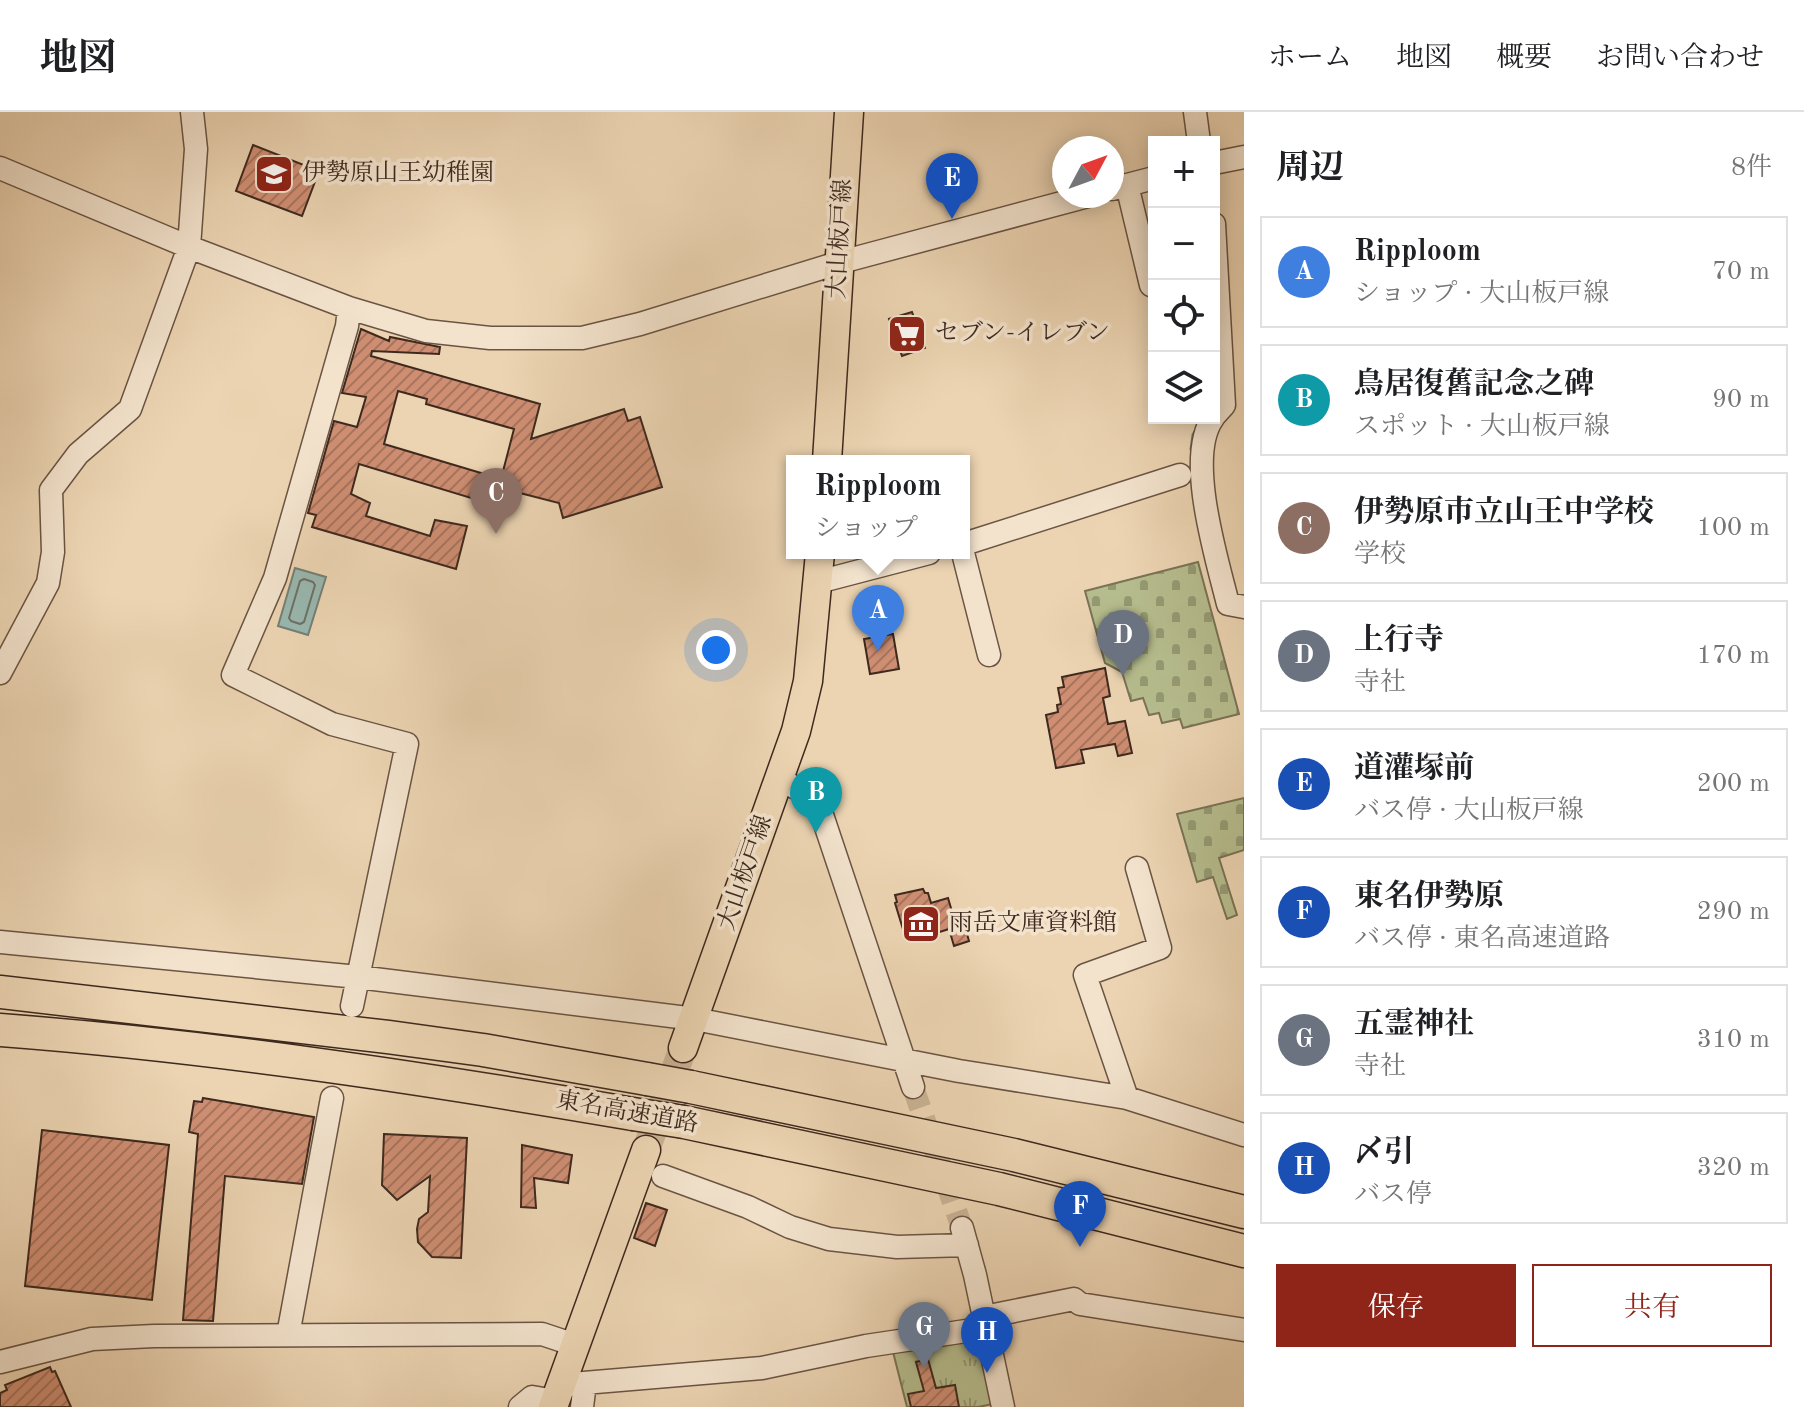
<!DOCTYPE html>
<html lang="ja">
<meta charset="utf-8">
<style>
body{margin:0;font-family:"Old Standard TT","Noto Serif JP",serif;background:#f6f6f6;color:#202124}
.controls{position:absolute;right:24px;top:24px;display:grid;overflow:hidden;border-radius:0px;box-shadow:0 4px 20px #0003}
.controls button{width:72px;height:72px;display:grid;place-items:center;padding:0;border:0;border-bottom:2px solid #e0e0e0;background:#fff;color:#202124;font:40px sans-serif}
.compass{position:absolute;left:1052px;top:24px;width:72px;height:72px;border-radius:50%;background:#fff;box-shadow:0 4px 20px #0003;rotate:49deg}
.you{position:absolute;left:716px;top:538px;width:28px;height:28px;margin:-20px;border:6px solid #fff;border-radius:50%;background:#1a73e8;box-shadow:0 0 0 12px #1a73e833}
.badge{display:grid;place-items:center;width:52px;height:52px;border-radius:50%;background:#8f2418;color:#fff;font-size:26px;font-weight:700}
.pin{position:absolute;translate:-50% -66px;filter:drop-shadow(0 2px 4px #0008)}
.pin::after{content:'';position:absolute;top:42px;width:28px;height:24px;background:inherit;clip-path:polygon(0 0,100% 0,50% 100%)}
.popup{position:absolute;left:786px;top:343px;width:184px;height:104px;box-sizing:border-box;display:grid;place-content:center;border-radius:0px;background:#fff;filter:drop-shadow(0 2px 6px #0005);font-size:26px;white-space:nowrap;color:#757577}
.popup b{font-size:30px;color:#202124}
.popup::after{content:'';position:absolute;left:50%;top:100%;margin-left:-16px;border:16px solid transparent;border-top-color:#fff}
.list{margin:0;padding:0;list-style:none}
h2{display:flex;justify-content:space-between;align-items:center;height:104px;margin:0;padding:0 32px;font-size:34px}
h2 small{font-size:26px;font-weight:400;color:#757577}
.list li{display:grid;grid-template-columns:52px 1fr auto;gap:24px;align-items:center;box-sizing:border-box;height:112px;margin:0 16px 16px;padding:0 16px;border:2px solid #e0e0e0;border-radius:0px}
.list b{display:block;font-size:30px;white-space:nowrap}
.list p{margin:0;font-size:26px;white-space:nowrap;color:#757577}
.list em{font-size:26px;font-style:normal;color:#757577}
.actions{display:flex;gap:16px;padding:24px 32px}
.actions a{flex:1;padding:18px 0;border:2px solid #8f2418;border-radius:0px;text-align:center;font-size:28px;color:#8f2418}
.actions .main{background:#8f2418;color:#fff}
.icon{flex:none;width:44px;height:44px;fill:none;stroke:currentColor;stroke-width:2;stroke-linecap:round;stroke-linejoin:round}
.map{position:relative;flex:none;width:1244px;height:1295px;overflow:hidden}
header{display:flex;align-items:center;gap:48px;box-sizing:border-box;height:112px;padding:0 40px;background:#fff;border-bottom:2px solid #e0e0e0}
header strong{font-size:38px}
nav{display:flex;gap:44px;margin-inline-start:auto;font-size:28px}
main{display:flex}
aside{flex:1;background:#fff}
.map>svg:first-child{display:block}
</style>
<header>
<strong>地図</strong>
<nav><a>ホーム</a><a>地図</a><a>概要</a><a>お問い合わせ</a></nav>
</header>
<main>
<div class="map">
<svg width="1244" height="1295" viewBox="0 0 1244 1295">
<defs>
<pattern id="grass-tufts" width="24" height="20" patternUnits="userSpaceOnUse" patternTransform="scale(2)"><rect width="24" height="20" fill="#b6bd8e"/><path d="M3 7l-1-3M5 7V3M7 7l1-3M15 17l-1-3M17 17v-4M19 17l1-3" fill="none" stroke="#959a73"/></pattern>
<pattern id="cemetery-stones" width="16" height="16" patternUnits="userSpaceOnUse" patternTransform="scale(2)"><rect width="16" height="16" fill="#b6bd8e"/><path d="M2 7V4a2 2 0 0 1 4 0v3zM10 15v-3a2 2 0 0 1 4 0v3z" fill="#959a73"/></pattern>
<pattern id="building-hatch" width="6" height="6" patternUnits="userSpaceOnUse" patternTransform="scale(2)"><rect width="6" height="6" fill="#cf8e72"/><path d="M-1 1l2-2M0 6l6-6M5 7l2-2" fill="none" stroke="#a9745d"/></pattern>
</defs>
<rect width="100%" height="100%" fill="#ecd4b2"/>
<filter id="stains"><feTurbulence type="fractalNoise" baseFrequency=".0025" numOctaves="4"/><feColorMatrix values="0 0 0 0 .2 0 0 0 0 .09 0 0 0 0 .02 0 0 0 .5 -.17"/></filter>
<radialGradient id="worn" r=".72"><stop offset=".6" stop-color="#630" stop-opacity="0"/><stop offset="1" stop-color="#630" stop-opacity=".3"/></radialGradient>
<path fill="url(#grass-tufts)" stroke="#7a7356" stroke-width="2" d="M 975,1222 L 993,1292 L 978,1295 L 907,1295 L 892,1236 Z"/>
<path fill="url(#cemetery-stones)" stroke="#7a7356" stroke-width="2" d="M 1198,450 L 1239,602 L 1183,616 L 1180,607 L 1162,611 L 1159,601 L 1149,603 L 1143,586 L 1131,589 L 1122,560 L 1105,551 L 1085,479 Z
M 1244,686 L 1244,738 L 1219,746 L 1237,803 L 1227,807 L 1213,765 L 1197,770 L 1177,702 Z"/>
<path fill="#99b8b0" stroke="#757f76" stroke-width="2" d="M 295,456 L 326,465 L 308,523 L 278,514 Z"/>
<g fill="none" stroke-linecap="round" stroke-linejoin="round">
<path stroke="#6c7067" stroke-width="2" d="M 304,467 L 313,470 L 315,473 L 304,510 L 300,512 L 291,509 L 289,506 L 300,469 Z"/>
<path stroke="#757f76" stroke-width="5" d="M 1192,337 L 1194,323 L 1198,317"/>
</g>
<path fill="url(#building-hatch)" stroke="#3e291e" stroke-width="2" fill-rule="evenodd" d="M 253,33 L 319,59 L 302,104 L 236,79 Z
M 912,200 L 925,236 L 902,244 L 889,207 Z
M 361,217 L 389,229 L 390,225 L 440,235 L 439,242 L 372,239 L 371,244 L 540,292 L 531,327 L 624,297 L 628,309 L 640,305 L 662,375 L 563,406 L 559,391 L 516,380 L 511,398 L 359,352 L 351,382 L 370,391 L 366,404 L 430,424 L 435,408 L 467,414 L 456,457 L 312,415 L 316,403 L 308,401 L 334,309 L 357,315 L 366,285 L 342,281 ZM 398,279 L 427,287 L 426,292 L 514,317 L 501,367 L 384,332 Z
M 893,522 L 899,557 L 870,562 L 864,527 Z
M 1105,556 L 1110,584 L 1103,586 L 1108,612 L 1125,609 L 1132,641 L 1118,644 L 1115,632 L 1081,638 L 1084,651 L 1056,656 L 1046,603 L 1058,600 L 1057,593 L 1061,592 L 1058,576 L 1064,575 L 1062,565 Z
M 923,777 L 925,781 L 928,781 L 931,791 L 948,786 L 956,813 L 964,811 L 969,829 L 954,834 L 949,817 L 914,828 L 913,825 L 906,827 L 895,791 L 897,790 L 895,783 Z
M 203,986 L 314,1005 L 302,1072 L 225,1064 L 213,1209 L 183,1208 L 198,1022 L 189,1020 L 194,989 L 202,990 Z
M 42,1018 L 169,1033 L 152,1188 L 25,1174 Z
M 384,1022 L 467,1026 L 461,1146 L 432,1145 L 418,1130 L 417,1117 L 419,1107 L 428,1100 L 430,1064 L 397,1088 L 382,1073 Z
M 522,1033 L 572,1043 L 568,1071 L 534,1066 L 536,1096 L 521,1095 Z
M 646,1091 L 667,1098 L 655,1134 L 634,1126 Z
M 928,1247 L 936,1276 L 955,1273 L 959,1295 L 911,1295 L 908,1282 L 924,1279 L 916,1250 Z
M 50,1255 L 52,1260 L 55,1259 L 71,1295 L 0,1295 L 0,1281 L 7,1278 L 5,1273 Z"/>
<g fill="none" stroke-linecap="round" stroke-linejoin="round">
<path stroke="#c9b294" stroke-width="22" stroke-dasharray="22 11" stroke-linecap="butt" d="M 913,975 L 962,1116"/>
<path stroke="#c9b294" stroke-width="28" stroke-dasharray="28 14" stroke-linecap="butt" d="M 646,1038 L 683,936"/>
<defs>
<path id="minor" d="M 1195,0 L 1199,30
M 1214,51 L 1244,45
M 0,56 L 189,135 L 349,196 L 426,219 L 490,226 L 582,226 L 640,212 L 841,150 L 1088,84
M 1127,73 L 1151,173
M 1112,77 L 1154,66
M 1214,112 L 1224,293 L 1214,304
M 349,196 L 347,214 L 275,466 L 233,563 L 332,612 L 407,632 L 352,894
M 1213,306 C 1185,345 1217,447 1228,492 L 1244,495
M 964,432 L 1180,363
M 963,441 L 989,543
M 818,470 L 929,441
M 0,561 L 48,471 L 53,440 L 51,378 L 78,342 L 130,297 L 189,135 L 196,37 L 192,0
M 780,667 L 808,683 L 821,700 L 913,975
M 0,830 L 358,865 L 695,907 L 959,959 L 1127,986 L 1244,1023
M 1127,986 L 1085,863 L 1160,836 L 1137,756
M 663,1064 L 748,1095 L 790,1115 L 829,1127 L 897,1135 L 967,1133
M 962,1116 L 975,1163 L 1003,1295
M 984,1205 L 1074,1187 L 1080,1192 L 1244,1218
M 288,1223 L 332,986
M 0,1250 L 92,1227 L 154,1224 L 542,1222 L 575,1233
M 560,1273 L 762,1256 L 866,1234 L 986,1216
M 520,1295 L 532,1285 L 555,1289
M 582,1295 L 585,1271"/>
<path id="major" d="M 827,349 L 849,0
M 683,936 L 796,619 L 808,569 L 820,441
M 553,1295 L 646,1038"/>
<path id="highway" d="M 0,880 L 388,925 L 483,938 L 647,967
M 0,918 C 212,934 423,966 633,1002
M 691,975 L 1014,1043 L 1244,1100
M 684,1010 L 999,1077 L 1244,1139"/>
</defs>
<use href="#minor" stroke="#6a5443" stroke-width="25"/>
<use href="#major" stroke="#3e291e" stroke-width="31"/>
<use href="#highway" stroke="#3e291e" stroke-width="35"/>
<use href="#minor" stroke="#f3e3cd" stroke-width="22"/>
<use href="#major" stroke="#ecd4b2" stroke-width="28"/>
<use href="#highway" stroke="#ecd4b2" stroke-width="32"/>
<defs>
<path id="highway-bridge" d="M 647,967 L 691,975
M 633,1002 L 684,1010"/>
</defs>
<use href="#highway-bridge" stroke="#3e291e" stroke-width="35" stroke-linecap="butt"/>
<use href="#highway-bridge" stroke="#ecd4b2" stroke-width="32"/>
</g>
<defs>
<symbol id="school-square" viewBox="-11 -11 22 22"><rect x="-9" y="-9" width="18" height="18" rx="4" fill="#8f2418" stroke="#f3e3cd"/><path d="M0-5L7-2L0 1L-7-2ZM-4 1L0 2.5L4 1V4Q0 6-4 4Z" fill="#fff"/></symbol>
<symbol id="supermarket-square" viewBox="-11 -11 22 22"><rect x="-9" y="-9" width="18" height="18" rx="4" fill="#8f2418" stroke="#f3e3cd"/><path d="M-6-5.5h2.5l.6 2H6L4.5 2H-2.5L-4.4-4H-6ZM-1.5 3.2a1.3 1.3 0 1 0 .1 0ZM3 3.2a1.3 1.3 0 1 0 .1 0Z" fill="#fff"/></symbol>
<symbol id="museum-square" viewBox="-11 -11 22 22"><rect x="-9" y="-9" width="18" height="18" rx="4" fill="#8f2418" stroke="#f3e3cd"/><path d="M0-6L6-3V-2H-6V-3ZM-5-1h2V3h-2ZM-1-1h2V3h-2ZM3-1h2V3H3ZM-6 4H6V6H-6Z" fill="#fff"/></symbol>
</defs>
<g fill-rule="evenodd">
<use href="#school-square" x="252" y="40" width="44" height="44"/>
<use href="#supermarket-square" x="885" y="200" width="44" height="44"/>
<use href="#museum-square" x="899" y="790" width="44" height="44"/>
</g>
<g text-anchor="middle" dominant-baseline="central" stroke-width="7" stroke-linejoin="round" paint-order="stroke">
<g font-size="24" fill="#3e291e" stroke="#f3e3cd" text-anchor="start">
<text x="302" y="62">伊勢原山王幼稚園</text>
<text x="935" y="222">セブン-イレブン</text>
<text x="949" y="812">雨岳文庫資料館</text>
</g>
<g font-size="24" fill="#3e291e" stroke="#f3e3cd">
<text transform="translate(841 127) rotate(-87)">大山板戸線</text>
<text transform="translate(746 761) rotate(-71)">大山板戸線</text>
<text transform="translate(627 1001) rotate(10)">東名高速道路</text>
</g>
</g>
<rect width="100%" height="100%" filter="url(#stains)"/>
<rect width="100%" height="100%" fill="url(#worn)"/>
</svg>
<div class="controls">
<button>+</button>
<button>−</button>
<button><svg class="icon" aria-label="locate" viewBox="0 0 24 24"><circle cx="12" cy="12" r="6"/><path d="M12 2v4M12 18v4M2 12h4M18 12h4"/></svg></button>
<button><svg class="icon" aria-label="layers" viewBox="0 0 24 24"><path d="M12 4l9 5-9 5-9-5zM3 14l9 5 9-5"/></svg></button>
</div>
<svg class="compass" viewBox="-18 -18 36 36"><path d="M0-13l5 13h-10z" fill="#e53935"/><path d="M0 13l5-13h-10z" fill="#757577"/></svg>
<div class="you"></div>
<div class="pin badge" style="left:878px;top:539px;background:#3f7fe0">A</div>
<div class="popup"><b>Ripploom</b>ショップ</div>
<div class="pin badge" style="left:816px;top:721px;background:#0f9aa8">B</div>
<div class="pin badge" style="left:496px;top:422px;background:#8d6e63">C</div>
<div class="pin badge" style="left:1123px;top:564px;background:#6b7280">D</div>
<div class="pin badge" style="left:952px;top:107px;background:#1a4fb4">E</div>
<div class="pin badge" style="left:1080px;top:1135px;background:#1a4fb4">F</div>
<div class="pin badge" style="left:924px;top:1256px;background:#6b7280">G</div>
<div class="pin badge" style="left:987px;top:1261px;background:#1a4fb4">H</div>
</div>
<aside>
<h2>周辺<small>8件</small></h2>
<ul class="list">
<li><span class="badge" style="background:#3f7fe0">A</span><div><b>Ripploom</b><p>ショップ · 大山板戸線</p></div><em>70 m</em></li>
<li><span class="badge" style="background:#0f9aa8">B</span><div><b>鳥居復舊記念之碑</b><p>スポット · 大山板戸線</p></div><em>90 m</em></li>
<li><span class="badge" style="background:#8d6e63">C</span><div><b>伊勢原市立山王中学校</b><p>学校</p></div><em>100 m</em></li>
<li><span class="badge" style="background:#6b7280">D</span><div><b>上行寺</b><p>寺社</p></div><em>170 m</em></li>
<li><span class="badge" style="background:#1a4fb4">E</span><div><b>道灌塚前</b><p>バス停 · 大山板戸線</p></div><em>200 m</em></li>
<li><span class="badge" style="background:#1a4fb4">F</span><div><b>東名伊勢原</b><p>バス停 · 東名高速道路</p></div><em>290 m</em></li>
<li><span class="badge" style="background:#6b7280">G</span><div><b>五霊神社</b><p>寺社</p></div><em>310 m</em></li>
<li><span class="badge" style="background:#1a4fb4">H</span><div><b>〆引</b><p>バス停</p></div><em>320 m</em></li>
</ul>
<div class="actions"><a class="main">保存</a><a>共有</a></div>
</aside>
</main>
